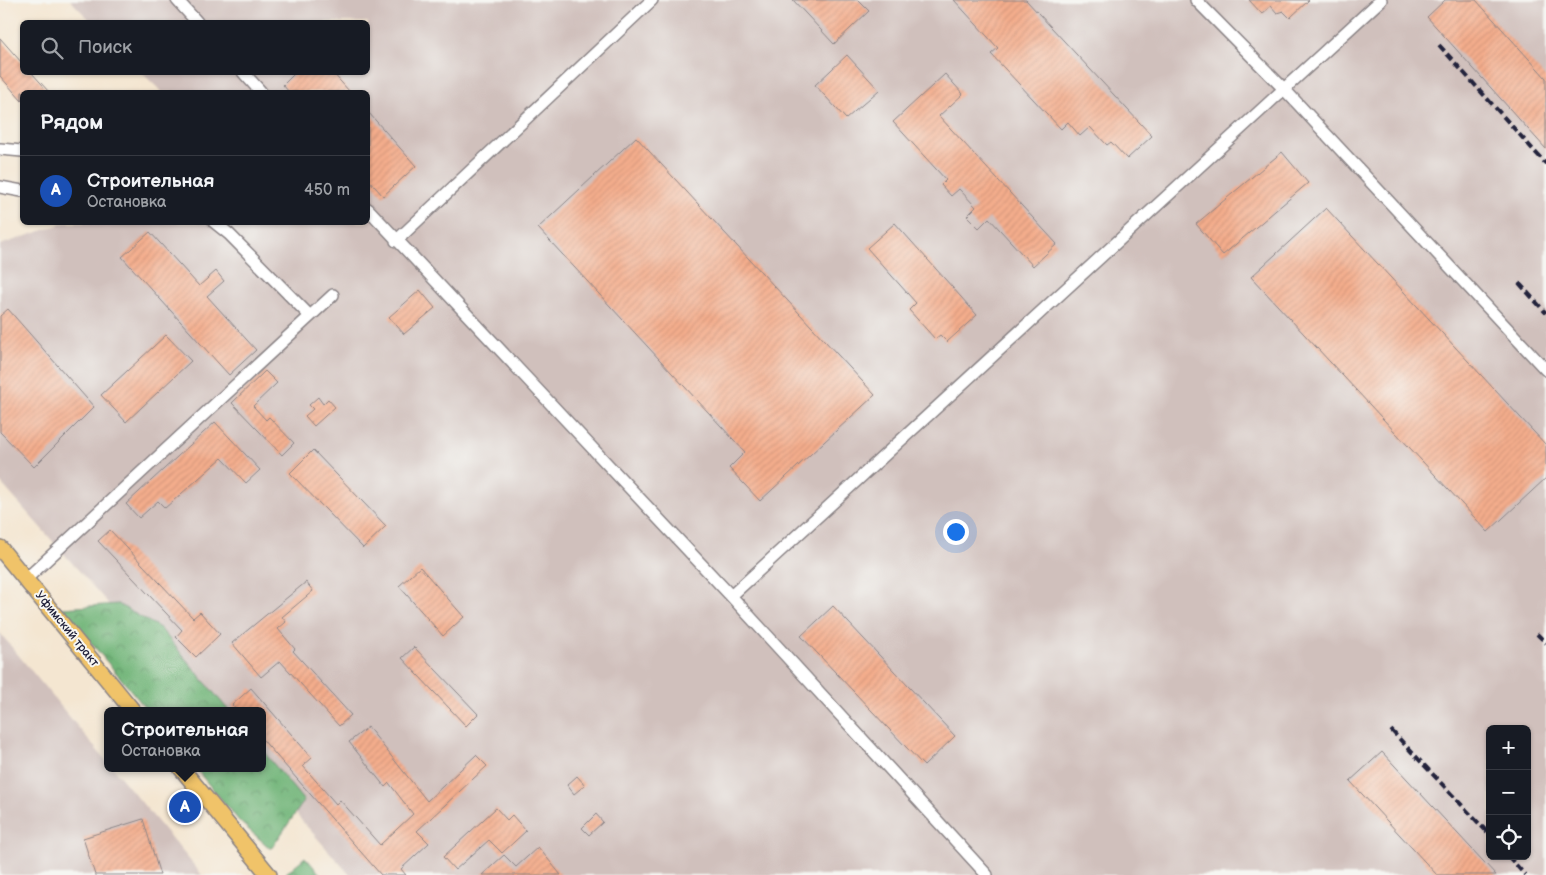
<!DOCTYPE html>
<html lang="ru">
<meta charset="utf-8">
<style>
body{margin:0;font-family:"Balsamiq Sans",sans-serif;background:#242831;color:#f1f3f6}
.controls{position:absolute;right:15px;bottom:15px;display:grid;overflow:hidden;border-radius:8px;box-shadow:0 1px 4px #0004}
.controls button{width:45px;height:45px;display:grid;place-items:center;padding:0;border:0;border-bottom:1px solid #363941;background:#171b24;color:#f1f3f6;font:25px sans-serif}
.you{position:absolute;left:955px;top:531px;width:18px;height:18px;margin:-12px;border:4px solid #fff;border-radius:50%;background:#1a73e8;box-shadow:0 0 0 8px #1a73e833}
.badge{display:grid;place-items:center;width:32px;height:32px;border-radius:50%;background:#0b8043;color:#fff;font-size:16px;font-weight:700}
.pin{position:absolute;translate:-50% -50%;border:2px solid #fff;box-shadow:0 1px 5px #0006}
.popup{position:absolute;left:104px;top:707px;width:162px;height:65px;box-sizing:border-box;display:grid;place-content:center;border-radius:8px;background:#171b24;filter:drop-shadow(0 1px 4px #0005);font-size:16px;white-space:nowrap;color:#9ea1a6}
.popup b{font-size:19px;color:#f1f3f6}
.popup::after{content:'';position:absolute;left:50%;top:100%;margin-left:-10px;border:10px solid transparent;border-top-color:#171b24}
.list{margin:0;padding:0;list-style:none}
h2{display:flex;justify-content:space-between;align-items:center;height:65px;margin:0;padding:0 20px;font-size:21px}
h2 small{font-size:16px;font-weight:400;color:#9ea1a6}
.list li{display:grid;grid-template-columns:32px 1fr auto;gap:15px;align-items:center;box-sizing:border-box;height:70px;padding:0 20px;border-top:1px solid #363941}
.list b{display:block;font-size:19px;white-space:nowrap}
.list p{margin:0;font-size:16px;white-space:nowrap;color:#9ea1a6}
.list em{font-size:16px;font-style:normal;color:#9ea1a6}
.icon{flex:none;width:28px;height:28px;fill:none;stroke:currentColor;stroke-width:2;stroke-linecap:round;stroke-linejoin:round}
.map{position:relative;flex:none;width:1546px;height:875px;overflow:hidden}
.search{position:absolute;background:#171b24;box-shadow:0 1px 4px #0004;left:20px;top:20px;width:350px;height:55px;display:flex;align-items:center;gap:12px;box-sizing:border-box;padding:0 18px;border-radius:8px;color:#9ea1a6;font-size:19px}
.panel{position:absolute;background:#171b24;box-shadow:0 1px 4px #0004;left:20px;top:90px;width:350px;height:135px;border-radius:8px}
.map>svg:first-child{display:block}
</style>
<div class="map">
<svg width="1546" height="875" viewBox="0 0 1546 875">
<defs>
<pattern id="forest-crowns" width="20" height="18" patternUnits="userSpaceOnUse" patternTransform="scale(1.25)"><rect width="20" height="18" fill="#73b67a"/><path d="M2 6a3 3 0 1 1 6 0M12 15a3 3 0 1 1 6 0" fill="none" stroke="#5e9465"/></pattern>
<pattern id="building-hatch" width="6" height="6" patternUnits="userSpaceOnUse" patternTransform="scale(1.25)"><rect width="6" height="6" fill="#f4ad8c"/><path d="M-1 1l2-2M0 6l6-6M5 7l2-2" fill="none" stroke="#d1957a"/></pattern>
</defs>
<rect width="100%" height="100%" fill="#f6f6f2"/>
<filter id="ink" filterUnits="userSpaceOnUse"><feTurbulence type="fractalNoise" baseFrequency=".02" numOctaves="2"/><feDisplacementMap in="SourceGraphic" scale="10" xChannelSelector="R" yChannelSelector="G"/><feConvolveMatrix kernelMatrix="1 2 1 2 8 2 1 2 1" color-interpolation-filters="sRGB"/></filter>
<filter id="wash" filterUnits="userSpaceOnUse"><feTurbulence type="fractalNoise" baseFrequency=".0096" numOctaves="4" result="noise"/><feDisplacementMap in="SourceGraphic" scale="20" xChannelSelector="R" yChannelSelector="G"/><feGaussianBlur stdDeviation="1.12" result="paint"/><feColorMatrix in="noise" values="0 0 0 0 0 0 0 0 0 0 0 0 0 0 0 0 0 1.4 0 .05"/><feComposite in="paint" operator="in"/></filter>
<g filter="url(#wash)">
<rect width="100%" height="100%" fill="#f4e6d1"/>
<path fill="#d0c0bc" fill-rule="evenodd" d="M 70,0 L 1546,0 L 1546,875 L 350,875 L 255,768 L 262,768 L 262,711 L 204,711 L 0,482 L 0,245 L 64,223 L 368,222 L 368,92 L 162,92 L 142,73 L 368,72 L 368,22 L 92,22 ZM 1490,729 L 1527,729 L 1527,856 L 1490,856 Z
M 0,633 L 107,762 L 108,768 L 113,768 L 202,875 L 0,875 Z"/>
<path fill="url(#forest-crowns)" stroke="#4a6c5a" d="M 118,604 L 160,628 L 229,711 L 148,711 L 62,608 Z
M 263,751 L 304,801 L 271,849 L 240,822 L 195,768 L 262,768 Z
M 305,857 L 321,875 L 288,875 L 286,873 Z"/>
<g id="blocks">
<path fill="url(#building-hatch)" d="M 793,0 L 858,0 L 869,11 L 834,44 Z
M 954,0 L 1026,0 L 1152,136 L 1127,159 L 1111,142 L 1107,145 L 1090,127 L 1080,136 L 1068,122 L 1061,129 L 991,54 L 998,48 Z
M 1249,0 L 1309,0 L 1290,18 L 1283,11 L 1277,13 L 1271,6 L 1262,14 Z
M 1445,0 L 1476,0 L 1546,78 L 1546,149 L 1427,17 Z
M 0,38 L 22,63 L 22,72 L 31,72 L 49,92 L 22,92 L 22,101 L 0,76 Z
M 847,55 L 879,90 L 846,119 L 815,85 Z
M 296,72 L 332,72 L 350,92 L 289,92 L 283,85 Z
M 945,74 L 963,94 L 939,116 L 1057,244 L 1033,266 L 989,218 L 979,228 L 967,216 L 976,207 L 959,189 L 951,196 L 941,185 L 946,180 L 893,122 Z
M 368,112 L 416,166 L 383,196 L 368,179 Z
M 636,137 L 875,395 L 760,501 L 729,468 L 745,452 L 538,228 Z
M 1282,152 L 1308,183 L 1223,255 L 1196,224 Z
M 1326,208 L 1546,445 L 1546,478 L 1488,532 L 1251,277 Z
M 895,223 L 977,315 L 947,342 L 940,335 L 935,339 L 909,310 L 916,303 L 867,248 Z
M 150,232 L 199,286 L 216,271 L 224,281 L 207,296 L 256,350 L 229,375 L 122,257 Z
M 420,290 L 435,308 L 404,334 L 389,317 Z
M 8,309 L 94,407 L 34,467 L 0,432 L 0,316 Z
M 166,335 L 191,361 L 126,422 L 101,395 Z
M 265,371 L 277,383 L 253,406 L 266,420 L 269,417 L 294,443 L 282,455 L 232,403 Z
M 318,397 L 323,404 L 328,399 L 335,407 L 314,426 L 305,416 L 313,409 L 309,405 Z
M 215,422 L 260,470 L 246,483 L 222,458 L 165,508 L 158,501 L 139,518 L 126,504 Z
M 313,450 L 386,526 L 363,548 L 290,473 Z
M 110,530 L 193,618 L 200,612 L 220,634 L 196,657 L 176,637 L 182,630 L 98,541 Z
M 420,567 L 464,617 L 443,636 L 399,586 Z
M 306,582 L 313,591 L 282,617 L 286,622 L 278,629 L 295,649 L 293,651 L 351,715 L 339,726 L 280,661 L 261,677 L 232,643 Z
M 833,606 L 955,736 L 924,766 L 801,636 Z
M 414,647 L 478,714 L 466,726 L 402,658 Z
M 251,688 L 312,758 L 303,766 L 336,804 L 340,800 L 380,845 L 413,814 L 389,783 L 385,787 L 349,742 L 368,727 L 427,801 L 476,755 L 487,766 L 417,831 L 429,843 L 401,869 L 406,875 L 381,875 L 262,739 L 262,711 L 237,711 L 232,705 Z
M 1382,752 L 1496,875 L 1437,875 L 1350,781 Z
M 577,776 L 585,785 L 574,794 L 567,785 Z
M 496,808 L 507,820 L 512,815 L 526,831 L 502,853 L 489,840 L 455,870 L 443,857 Z
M 596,814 L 603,822 L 589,835 L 582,828 Z
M 143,819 L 160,875 L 95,875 L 83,838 Z
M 538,847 L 561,875 L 482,875 L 504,855 L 516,867 Z"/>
</g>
</g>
<g filter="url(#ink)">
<use href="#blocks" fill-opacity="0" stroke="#8b8486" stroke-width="1"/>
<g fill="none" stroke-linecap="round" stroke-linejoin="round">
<defs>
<path id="minor" d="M 177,0 L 197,22
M 1196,0 L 1284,89 L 1546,370
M 243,72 L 261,92
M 0,149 L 22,151
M 0,187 L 22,191
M 368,209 L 731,596 L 987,875
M 214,222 L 229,234 L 310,316
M 396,241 L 652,0
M 26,579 L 333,295
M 731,596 L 1381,0"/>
<path id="major" d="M 0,548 L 133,711
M 181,768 L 269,875"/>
</defs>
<use href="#minor" stroke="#8b8486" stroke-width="14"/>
<use href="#major" stroke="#8b8486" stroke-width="18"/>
<use href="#minor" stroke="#fff" stroke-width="11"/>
<use href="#major" stroke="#f0c369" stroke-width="15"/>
<path stroke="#22223b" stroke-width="4" stroke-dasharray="8 4" stroke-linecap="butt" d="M 1439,45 L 1546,164
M 1519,283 L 1546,313
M 1537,634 L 1546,643
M 1391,730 L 1490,835
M 1508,856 L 1525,875"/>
</g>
</g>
<g text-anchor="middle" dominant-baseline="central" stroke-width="4" stroke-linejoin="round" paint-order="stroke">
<g font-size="12" fill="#22223b" stroke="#f6f6f2">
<text transform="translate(67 629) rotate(51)">Уфимский тракт</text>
</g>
</g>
</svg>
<div class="controls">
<button>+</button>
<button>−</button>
<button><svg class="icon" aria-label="locate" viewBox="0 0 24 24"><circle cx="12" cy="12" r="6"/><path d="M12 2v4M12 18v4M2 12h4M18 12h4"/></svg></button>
</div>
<div class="you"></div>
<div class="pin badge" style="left:185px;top:807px;background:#1a4fb4">A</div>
<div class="popup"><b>Строительная</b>Остановка</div>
<div class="search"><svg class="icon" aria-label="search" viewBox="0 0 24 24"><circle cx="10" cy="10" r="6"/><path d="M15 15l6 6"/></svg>Поиск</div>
<section class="panel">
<h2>Рядом<small></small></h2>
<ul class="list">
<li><span class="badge" style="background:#1a4fb4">A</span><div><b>Строительная</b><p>Остановка</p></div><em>450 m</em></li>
</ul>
</section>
</div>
